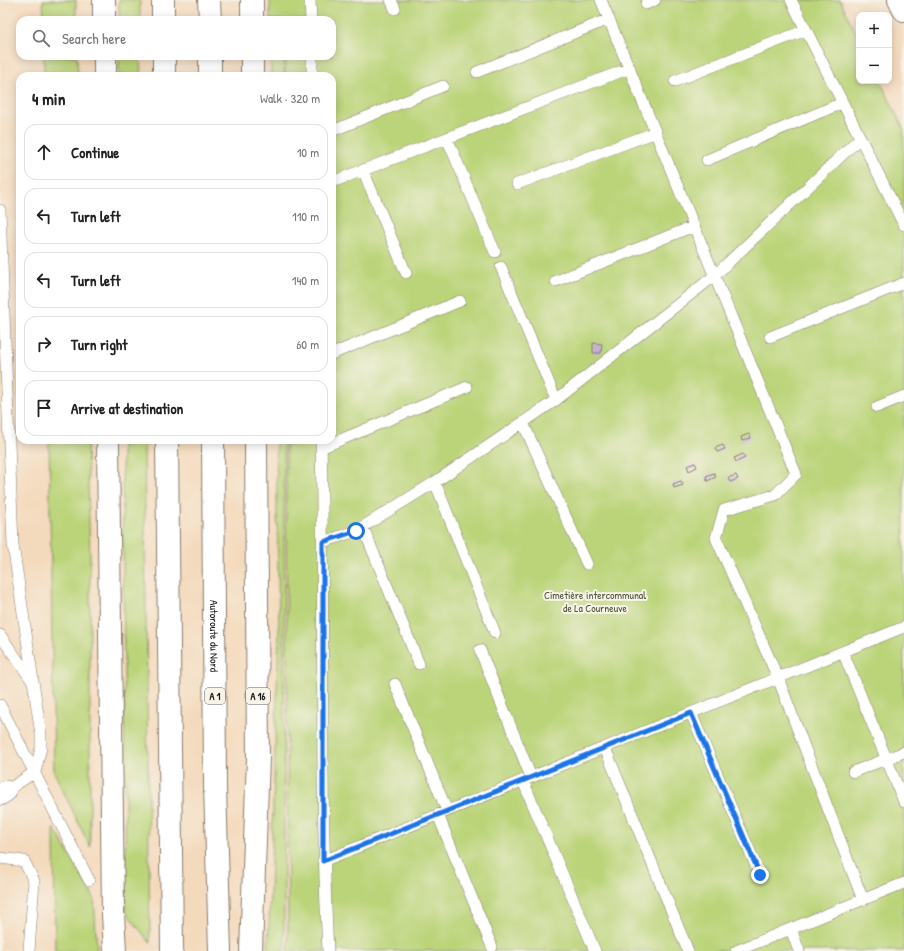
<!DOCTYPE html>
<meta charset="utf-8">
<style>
body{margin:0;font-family:"Patrick Hand",sans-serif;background:#f6f6f6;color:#222}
.controls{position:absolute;right:12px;top:12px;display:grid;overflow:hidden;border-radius:8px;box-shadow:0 2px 10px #0003}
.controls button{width:36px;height:36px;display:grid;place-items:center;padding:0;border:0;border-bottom:1px solid #e0e0e0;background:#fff;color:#222;font:20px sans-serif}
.stop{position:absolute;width:12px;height:12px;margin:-9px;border:3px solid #1a73e8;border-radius:50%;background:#fff}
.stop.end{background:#1a73e8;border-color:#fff;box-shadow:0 1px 4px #0008}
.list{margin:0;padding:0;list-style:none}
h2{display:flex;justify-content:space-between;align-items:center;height:52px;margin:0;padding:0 16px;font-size:17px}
h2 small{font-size:13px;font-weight:400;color:#767676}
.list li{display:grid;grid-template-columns:26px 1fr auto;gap:12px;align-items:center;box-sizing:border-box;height:56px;margin:0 8px 8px;padding:0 8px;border:1px solid #e0e0e0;border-radius:12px}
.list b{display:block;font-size:15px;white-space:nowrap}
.list em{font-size:13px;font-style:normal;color:#767676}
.icon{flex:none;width:22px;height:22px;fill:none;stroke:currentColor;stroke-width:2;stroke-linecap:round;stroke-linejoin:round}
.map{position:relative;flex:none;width:904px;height:951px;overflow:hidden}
.search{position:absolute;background:#fff;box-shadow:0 2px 10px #0003;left:16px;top:16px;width:320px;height:44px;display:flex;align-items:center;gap:10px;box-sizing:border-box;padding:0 14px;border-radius:12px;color:#767676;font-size:15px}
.panel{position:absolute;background:#fff;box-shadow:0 2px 10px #0003;left:16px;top:72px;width:320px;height:372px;border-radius:12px}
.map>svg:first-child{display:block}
</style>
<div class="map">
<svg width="904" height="951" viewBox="0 0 904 951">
<rect width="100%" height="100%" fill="#f7f3e8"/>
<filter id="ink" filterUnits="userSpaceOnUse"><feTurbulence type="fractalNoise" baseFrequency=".025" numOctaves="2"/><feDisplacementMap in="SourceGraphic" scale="8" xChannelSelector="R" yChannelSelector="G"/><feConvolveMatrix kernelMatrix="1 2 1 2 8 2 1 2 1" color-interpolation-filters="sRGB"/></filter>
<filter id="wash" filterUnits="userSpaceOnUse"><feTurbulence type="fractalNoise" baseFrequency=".012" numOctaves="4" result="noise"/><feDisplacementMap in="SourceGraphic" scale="16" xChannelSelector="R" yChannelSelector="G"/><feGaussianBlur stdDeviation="0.9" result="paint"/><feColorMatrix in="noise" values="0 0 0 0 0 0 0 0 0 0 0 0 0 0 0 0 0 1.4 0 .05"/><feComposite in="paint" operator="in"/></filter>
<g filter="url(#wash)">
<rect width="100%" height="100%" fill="#f4dabd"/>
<path fill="#bbd479" stroke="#6c784a" d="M 43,0 L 76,0 L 76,20 L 44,20 Z
M 119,0 L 140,0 L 140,20 L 119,20 Z
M 270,0 L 840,0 L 859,39 L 859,81 L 880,81 L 904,130 L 904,951 L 288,951 L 286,440 L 332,440 L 332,76 L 285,76 L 285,60 L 284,76 L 271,76 L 271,56 L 332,56 L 332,20 L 270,20 Z
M 44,56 L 77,56 L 78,76 L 44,76 Z
M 119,56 L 140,56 L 141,76 L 119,76 Z
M 49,440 L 87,440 L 90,559 L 90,847 L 54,772 Z
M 122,440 L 144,440 L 150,943 L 126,912 Z
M 276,440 L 284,440 L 284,951 L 268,951 L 279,632 Z
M 54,828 L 94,898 L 97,951 L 55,951 Z"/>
<g id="blocks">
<path fill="#c6aed9" d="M 593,343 L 602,344 L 601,353 L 593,353 Z
M 749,434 L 751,438 L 742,441 L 741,437 Z
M 723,445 L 725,449 L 717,452 L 715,448 Z
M 743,454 L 745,458 L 736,462 L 734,458 Z
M 695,463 L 697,467 L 689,471 L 687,466 Z
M 714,473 L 716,477 L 707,481 L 706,476 Z
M 736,475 L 738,479 L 730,482 L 728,478 Z
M 681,481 L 683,485 L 674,488 L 673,484 Z"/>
</g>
</g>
<g filter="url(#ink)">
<use href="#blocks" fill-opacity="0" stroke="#887b6c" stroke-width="1"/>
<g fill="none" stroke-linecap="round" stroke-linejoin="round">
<defs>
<path id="service" d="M 310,0 L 311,20
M 391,0 L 395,9
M 601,0 L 796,474 L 775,495 L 724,510 L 716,538 L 778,678 L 863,900
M 791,0 L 904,225
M 646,4 L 655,0
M 312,56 L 312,76
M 477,72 L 609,19
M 675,81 L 806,30
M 332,131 L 443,86
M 447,138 L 495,252
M 707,160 L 842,103
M 363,170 L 406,273
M 332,182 L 630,68
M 517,184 L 656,132
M 0,210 L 13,545 L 41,735 L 41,748 L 35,772 L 6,791
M 501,267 L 556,400
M 556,281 L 694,226
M 770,337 L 904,283
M 332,354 L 460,301
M 877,407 L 904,396
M 523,423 L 587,564
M 321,440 C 325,610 319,781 328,951
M 321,448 L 467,387
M 435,482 L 495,633
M 363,527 L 419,664
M 323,542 L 356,531 L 435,482 L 556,400 L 714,276 L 860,138
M 0,635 L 33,682
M 480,650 L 531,777
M 843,652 L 904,802
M 395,684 L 447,811
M 0,705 L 89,880
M 691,713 L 760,875
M 605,748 L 688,951
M 853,772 L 904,752
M 523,781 L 595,951
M 438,815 L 492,947
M 0,858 L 24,861 L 34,881 L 29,951
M 323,861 L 904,627
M 791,929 L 799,951
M 736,951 L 904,883"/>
<path id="minor" d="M 0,795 L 6,791"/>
<path id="secondary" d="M 899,0 L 904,10"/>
<g id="motorway">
<path d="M 104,0 L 104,20"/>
<path d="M 163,0 L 163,20"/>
<path d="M 209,0 L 210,20"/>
<path d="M 252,20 L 252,0"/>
<path d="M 105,56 L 105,76"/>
<path d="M 164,56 L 164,76"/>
<path d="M 210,56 L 210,76"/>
<path d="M 252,56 L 252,76"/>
<path d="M 108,440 L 113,914 L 115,951"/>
<path d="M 167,440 L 172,951"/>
<path id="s1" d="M 213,440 L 215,787 L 220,951"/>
<path d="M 251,951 L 258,758 L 256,440"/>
</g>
</defs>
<use href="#service" stroke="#887b6c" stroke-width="12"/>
<use href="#minor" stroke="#887b6c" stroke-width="22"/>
<use href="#secondary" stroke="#887b6c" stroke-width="24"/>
<use href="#motorway" stroke="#887b6c" stroke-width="24"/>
<use href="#service" stroke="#fff" stroke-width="11"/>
<use href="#minor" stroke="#fff" stroke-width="21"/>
<use href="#secondary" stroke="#fff" stroke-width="22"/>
<use href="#motorway" stroke="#fff" stroke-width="22"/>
</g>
</g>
<g fill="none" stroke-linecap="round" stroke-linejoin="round" filter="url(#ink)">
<path stroke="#1a73e8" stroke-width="5" d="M 356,531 L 323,542 L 323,861 L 691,713 L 760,875"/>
</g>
<g text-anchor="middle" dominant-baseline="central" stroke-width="4" stroke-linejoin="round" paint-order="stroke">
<g fill="#f7f3e8" stroke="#5e5c59" stroke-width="1">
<rect x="205" y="688" width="20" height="16" rx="3"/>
<rect x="246" y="688" width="24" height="16" rx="3"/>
</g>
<g font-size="10" font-weight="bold" fill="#1c1c1c">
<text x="215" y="696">A 1</text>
<text x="258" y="696">A 16</text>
</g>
<g font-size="11" fill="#4c5338" stroke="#f7f3e8">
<text x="595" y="595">Cimetière intercommunal<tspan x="595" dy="13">de La Courneuve</tspan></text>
</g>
<g font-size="11" fill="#1c1c1c" stroke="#f7f3e8">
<text stroke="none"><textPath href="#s1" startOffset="196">Autoroute du Nord</textPath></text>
</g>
</g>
</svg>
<div class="controls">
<button>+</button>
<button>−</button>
</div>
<div class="stop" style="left:356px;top:531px"></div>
<div class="stop end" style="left:760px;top:875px"></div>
<div class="search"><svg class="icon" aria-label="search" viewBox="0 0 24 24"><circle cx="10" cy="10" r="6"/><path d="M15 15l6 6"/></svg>Search here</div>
<section class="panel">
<h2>4 min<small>Walk · 320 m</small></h2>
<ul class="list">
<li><svg class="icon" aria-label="ahead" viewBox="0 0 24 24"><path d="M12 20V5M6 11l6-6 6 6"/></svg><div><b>Continue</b></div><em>10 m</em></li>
<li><svg class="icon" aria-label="left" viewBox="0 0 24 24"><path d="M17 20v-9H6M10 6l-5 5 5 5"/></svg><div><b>Turn left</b></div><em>110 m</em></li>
<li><svg class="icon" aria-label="left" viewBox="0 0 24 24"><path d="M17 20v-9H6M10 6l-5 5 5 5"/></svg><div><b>Turn left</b></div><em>140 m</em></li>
<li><svg class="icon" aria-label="right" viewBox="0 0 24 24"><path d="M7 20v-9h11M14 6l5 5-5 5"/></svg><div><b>Turn right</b></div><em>60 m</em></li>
<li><svg class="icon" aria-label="arrive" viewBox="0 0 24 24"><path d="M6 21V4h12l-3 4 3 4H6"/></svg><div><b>Arrive at destination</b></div></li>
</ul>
</section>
</div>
